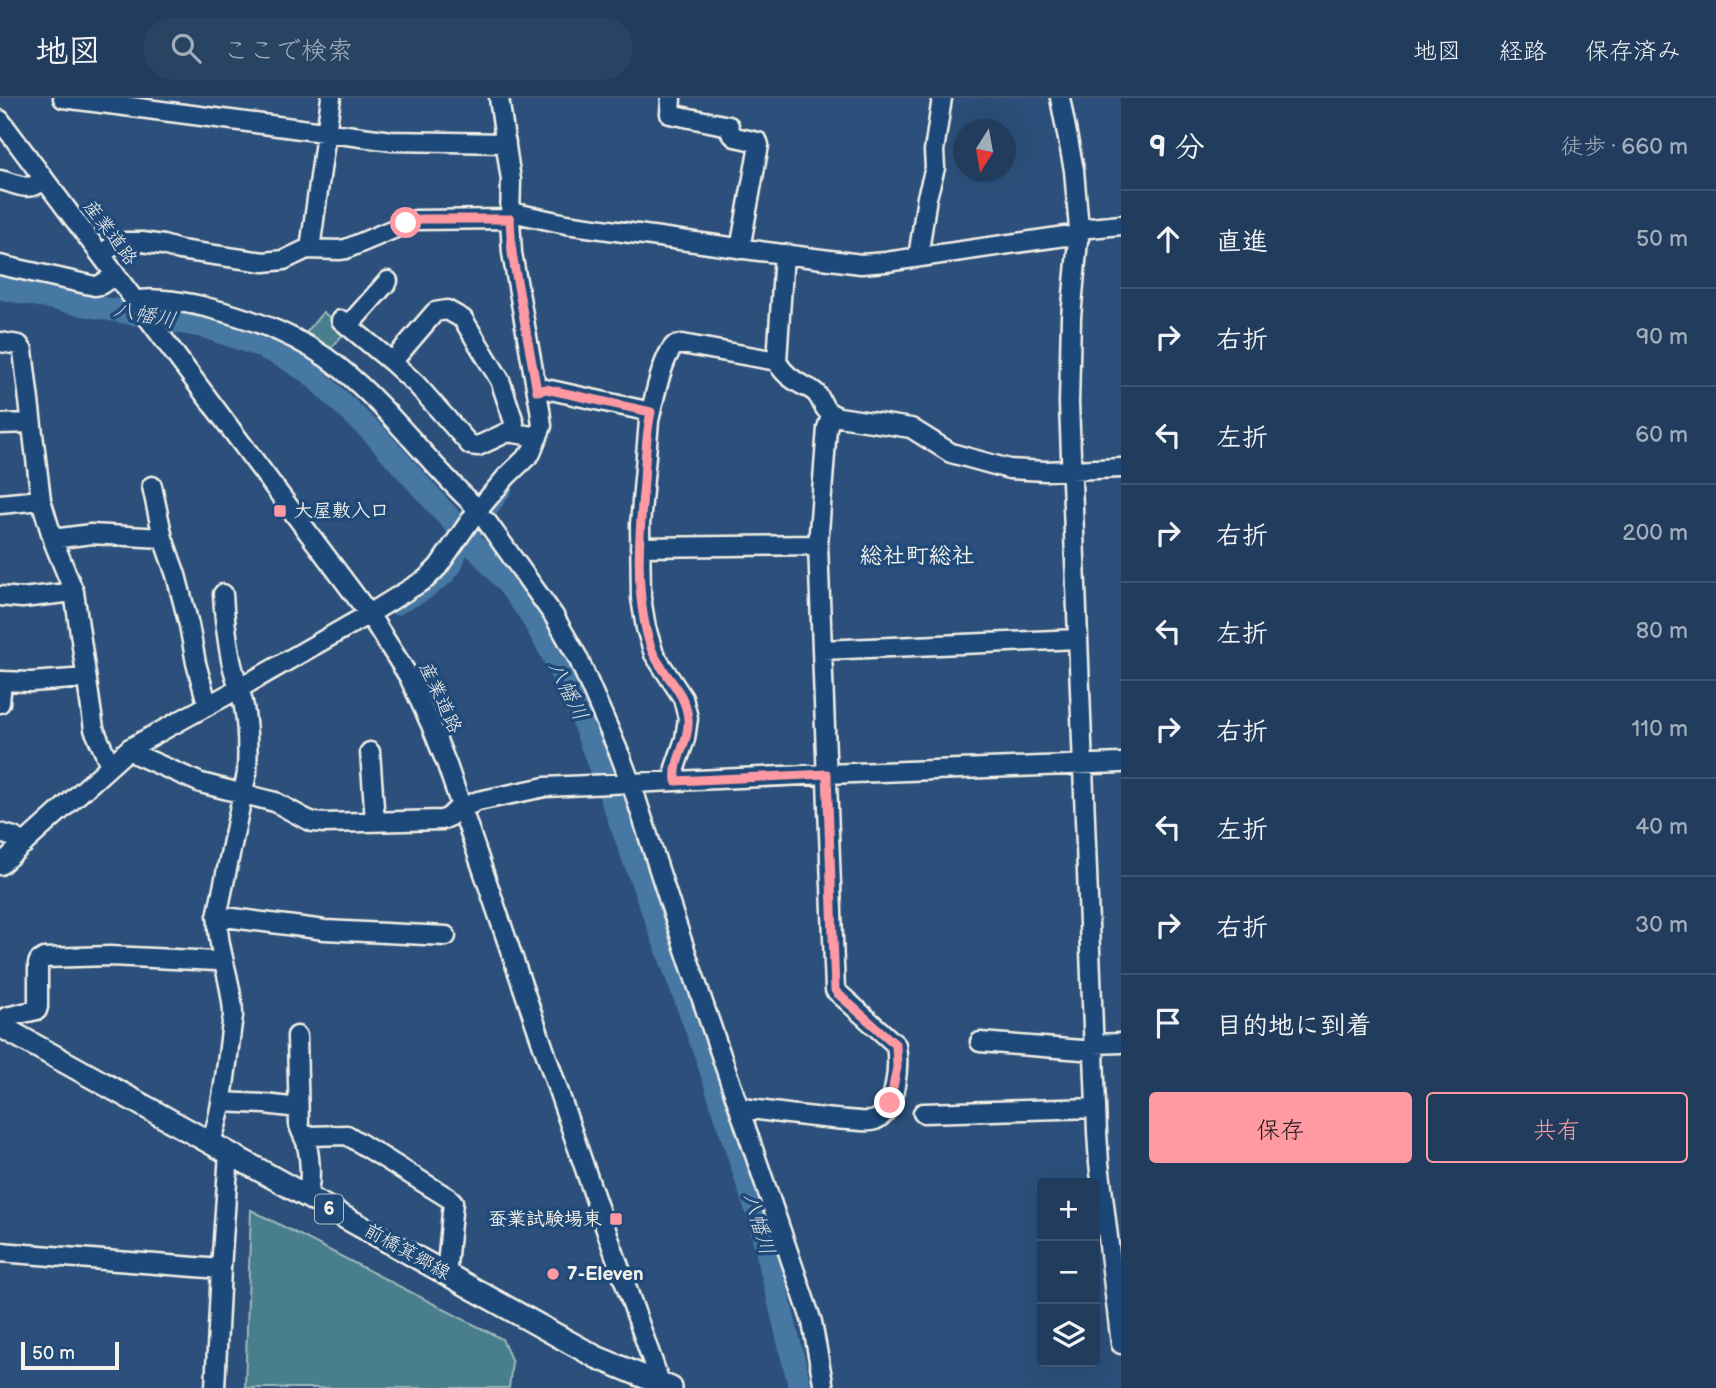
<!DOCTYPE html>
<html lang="ja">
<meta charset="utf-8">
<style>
body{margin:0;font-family:"Balsamiq Sans","Klee One",sans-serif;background:#294362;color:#f1f3f6}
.controls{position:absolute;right:21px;bottom:21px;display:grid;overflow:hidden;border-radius:7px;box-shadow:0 7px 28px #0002}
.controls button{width:63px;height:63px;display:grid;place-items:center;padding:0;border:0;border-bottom:2px solid #3e5672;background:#213c5c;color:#f1f3f6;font:35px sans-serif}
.compass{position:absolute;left:953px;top:21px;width:63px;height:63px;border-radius:50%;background:#213c5c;box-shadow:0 7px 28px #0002;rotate:191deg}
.scale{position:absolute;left:21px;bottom:18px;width:98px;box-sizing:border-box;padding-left:7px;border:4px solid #f4f1e8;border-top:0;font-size:19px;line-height:24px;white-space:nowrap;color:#f4f1e8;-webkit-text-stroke:5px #1f4a7a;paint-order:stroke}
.stop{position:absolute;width:21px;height:21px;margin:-16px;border:5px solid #ff9aa2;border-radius:50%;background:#fff}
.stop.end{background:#ff9aa2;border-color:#fff;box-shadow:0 2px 7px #0008}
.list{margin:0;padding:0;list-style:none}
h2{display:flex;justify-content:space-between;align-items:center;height:91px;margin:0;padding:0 28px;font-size:30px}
h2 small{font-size:23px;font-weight:400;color:#a2adbb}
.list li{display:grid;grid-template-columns:46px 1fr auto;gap:21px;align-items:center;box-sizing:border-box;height:98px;padding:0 28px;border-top:2px solid #3e5672}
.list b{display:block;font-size:26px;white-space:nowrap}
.list em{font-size:23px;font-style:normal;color:#a2adbb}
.actions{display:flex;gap:14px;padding:21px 28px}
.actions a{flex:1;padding:16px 0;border:2px solid #ff9aa2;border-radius:7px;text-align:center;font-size:24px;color:#ff9aa2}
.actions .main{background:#ff9aa2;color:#111}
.icon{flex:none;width:38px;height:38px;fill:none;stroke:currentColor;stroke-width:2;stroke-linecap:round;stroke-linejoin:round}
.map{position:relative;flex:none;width:1121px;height:1290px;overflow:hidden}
header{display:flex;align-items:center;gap:42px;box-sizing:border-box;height:98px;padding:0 35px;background:#213c5c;border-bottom:2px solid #3e5672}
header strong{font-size:33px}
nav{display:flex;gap:38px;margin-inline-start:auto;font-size:24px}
.search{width:490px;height:63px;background:#294362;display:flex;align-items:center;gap:18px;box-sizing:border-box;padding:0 24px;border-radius:38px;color:#a2adbb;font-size:26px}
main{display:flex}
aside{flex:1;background:#213c5c}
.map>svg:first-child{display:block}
</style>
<header>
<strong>地図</strong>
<div class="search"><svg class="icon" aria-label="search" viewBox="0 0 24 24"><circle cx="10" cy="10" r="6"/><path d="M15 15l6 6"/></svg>ここで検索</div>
<nav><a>地図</a><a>経路</a><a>保存済み</a></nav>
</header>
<main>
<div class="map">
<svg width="1121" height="1290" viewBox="0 0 1121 1290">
<rect width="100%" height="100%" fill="#2c507b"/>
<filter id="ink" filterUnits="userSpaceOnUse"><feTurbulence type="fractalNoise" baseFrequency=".0143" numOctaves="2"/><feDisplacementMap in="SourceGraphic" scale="14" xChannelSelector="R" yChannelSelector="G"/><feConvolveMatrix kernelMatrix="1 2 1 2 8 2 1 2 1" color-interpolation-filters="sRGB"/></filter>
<g filter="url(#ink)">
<path fill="#4a7e8c" stroke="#9fb8ba" stroke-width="2" d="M 323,214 L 346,233 L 329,253 L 305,236 Z
M 251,1112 L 502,1241 L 512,1264 L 509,1290 L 245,1290 Z"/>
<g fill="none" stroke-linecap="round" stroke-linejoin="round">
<path stroke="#4677a3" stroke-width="14" d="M 397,510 L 424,496 L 447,479 L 455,469 L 460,455 L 506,390"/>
<path stroke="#4677a3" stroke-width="23" d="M 0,190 L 80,206 L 206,229 L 256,246 L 282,258 L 310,275 L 376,338 L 504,481 L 529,514 L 552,555 L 580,615 L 705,954 L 759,1120 L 800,1290"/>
<defs>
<path id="minor" d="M 63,0 L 392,43 L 506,45
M 671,0 L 670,16 L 729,28 L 731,35 L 735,39 L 758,44 L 759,47 L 740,151
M 1060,0 L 1074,72 L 1079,131 L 1071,219 L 1069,305 L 1097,1034 L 1099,1065 L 1121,1246
M 0,22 L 369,516 L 409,579 L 431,627 L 447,667 L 598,1109 L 662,1290
M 0,82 C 19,86 26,95 45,82
M 511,114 L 566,126 L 752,152 L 861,166 L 886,164 L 1065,138 L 1079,140
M 1079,131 L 1121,127
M 310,151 L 331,0
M 784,156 L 777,263 C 782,275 794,283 806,289 C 811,291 812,291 816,295 C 826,307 820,312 839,319 L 911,330 L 951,355 L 1009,371 L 1045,373 L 1121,370
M 101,157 L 114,147 L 125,144 L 142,144 L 163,147 L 180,152 L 264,164 L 284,162 L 307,151 L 339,152 L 346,151 L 415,122 L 510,121
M 921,159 L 919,153 L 927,99 L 935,70 L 934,53 L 942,0
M 0,167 L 95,188 L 100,187 L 116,177
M 135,203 C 153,198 191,205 209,210 C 256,222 302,239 340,270 C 392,312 430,368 479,412
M 341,222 L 392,264
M 348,228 L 388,183
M 0,244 L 19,247 L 23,253 L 41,402 L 54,445 L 74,494 L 94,631 L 110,667
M 537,293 L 546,291 L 651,314
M 0,326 L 31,325
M 512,335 L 514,324 L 500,282 L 463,221 L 447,212 L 435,214 L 392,264 L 416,286 L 470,347 L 478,348 L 508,334 L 538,339
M 152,388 L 163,440 L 176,477 L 189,527 L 196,565 L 205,598 L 210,606
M 0,406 L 41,402
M 487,424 L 554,518 L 578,560 L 620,657 L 635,697 L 680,837 L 812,1224 L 824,1290
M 53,441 L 91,436 L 163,440
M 640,449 L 818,447
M 0,498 L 22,500 L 74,494
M 822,552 L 1078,541
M 0,583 L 31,584 L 86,580
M 0,605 L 2,583
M 130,650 L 137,657 L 201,685 L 275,704 L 304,720 L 313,724 L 325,725 L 442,722 L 449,719 L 455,713 L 478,703 L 545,689 L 827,676 L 1121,665
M 370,654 L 375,723
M 676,683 L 675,670 L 685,641 L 688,620 L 683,600 L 654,556 L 646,530 L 641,500 L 640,427 L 649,323 C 653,305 662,260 674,248 L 682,246 L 777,263
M 0,735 L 14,739 L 24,746
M 0,767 L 130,650 L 238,591 L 369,516 L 426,481 L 438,469 L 474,417 L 490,398 L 507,378 L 531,355 L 542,328 L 540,311 L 512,155 L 510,121 L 511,82 L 499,0
M 217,818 L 325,832 L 446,838
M 6,919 L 37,912 L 38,909 L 38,866 L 39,863 L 44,860 L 110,858 L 217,863 L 223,861
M 297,938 L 299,1027 C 301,1035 306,1041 307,1048 C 310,1060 312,1088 306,1098
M 980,944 L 1095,953
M 1094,946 L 1121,945
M 221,1004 L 265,1006 L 298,1010
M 740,1011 L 744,1010 C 779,1015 813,1020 848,1022 C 856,1022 867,1025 875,1022 C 897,1013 899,966 896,947 L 835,892 L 818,447 L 827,330 L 832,316
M 923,1015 L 1096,1010
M 305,1040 L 309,1038 L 347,1037 L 450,1101 L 453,1104 L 447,1168 L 444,1175
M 209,1045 C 222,1029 229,943 233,918 C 233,883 215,849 218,814 L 247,675 C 248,653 248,631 244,609 C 241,593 234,578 231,562 C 227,540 224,518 223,496
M 0,1154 L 221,1171
M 215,1290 L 221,1171 L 229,1055"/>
<path id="major" d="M 0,928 L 596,1259 L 671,1290"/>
</defs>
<use href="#minor" stroke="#f4f1e8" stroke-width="23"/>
<use href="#major" stroke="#f4f1e8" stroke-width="26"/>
<use href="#minor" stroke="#1f4a7a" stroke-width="18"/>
<use href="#major" stroke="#1f4a7a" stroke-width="21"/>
</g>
</g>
<g fill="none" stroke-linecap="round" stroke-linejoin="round" filter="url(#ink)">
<path stroke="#ff9aa2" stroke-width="9" d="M 406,125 L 421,121 L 510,121 L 512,155 L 537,293 L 546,291 L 651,314 C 646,337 645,361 644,384 C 639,438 634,497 651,550 C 660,575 686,592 688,621 C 690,643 673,661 676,683 L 827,676 L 835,892 L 837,895 L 896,947 L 897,969 L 890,1005"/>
</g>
<g fill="#ff9aa2" stroke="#1f4a7a" stroke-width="2.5">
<rect x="273" y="406" width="14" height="14" rx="3.5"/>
<rect x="609" y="1114" width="14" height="14" rx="3.5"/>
<circle cx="553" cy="1176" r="7"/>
</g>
<g text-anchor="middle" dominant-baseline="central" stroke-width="7" stroke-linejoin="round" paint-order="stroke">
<rect fill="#1f4a7a" stroke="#b4bfc7" stroke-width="2" x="315" y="1096.5" width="28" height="29" rx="5"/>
<g font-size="18" font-weight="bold" fill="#f4f1e8">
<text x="329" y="1111">6</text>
</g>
<g font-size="19" fill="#f4f1e8" stroke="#1f4a7a">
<text transform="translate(110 135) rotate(53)">産業道路</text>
<text transform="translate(440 600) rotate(65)">産業道路</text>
<text transform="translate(407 1154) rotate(29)">前橋箕郷線</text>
</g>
<g font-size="19" font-weight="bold" fill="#f4f1e8" stroke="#1f4a7a" text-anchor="start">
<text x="294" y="413">大屋敷入口</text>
<text x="602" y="1121" text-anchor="end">蚕業試験場東</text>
<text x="567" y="1176">7-Eleven</text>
</g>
<g font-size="21" font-style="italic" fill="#dadfde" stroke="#1f4a7a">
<text transform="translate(145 217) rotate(11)">八幡川</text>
<text transform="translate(568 593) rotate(64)">八幡川</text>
<text transform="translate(759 1126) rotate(74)">八幡川</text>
</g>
<g font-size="23" font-weight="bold" fill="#f4f1e8" stroke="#1f4a7a">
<text x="917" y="458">総社町総社</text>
</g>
</g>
</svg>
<div class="controls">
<button>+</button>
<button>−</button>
<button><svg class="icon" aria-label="layers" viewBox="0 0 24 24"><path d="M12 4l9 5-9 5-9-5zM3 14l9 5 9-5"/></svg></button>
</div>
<svg class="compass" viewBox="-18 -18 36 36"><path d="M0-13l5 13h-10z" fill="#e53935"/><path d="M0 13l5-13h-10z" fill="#a2adbb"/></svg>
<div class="scale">50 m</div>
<div class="stop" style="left:406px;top:125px"></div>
<div class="stop end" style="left:890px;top:1005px"></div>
</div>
<aside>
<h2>9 分<small>徒歩 · 660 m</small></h2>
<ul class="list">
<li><svg class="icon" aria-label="ahead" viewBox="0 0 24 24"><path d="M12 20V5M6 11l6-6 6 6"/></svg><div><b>直進</b></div><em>50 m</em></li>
<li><svg class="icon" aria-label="right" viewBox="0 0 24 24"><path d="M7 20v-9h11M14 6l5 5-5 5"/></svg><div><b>右折</b></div><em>90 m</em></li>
<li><svg class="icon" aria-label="left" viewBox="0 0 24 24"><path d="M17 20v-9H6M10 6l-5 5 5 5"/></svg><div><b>左折</b></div><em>60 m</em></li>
<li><svg class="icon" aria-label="right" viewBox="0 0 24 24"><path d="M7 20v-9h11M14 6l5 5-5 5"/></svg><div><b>右折</b></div><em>200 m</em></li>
<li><svg class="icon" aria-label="left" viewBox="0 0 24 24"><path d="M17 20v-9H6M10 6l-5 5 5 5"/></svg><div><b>左折</b></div><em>80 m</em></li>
<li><svg class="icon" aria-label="right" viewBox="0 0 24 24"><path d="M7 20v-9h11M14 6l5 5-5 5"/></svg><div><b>右折</b></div><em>110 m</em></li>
<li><svg class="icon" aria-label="left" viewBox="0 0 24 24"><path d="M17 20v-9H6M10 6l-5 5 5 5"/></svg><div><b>左折</b></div><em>40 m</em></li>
<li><svg class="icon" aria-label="right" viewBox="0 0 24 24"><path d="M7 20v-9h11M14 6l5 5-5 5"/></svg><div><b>右折</b></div><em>30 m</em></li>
<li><svg class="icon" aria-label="arrive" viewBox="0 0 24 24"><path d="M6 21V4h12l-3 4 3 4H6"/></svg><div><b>目的地に到着</b></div></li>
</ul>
<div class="actions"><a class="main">保存</a><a>共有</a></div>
</aside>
</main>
